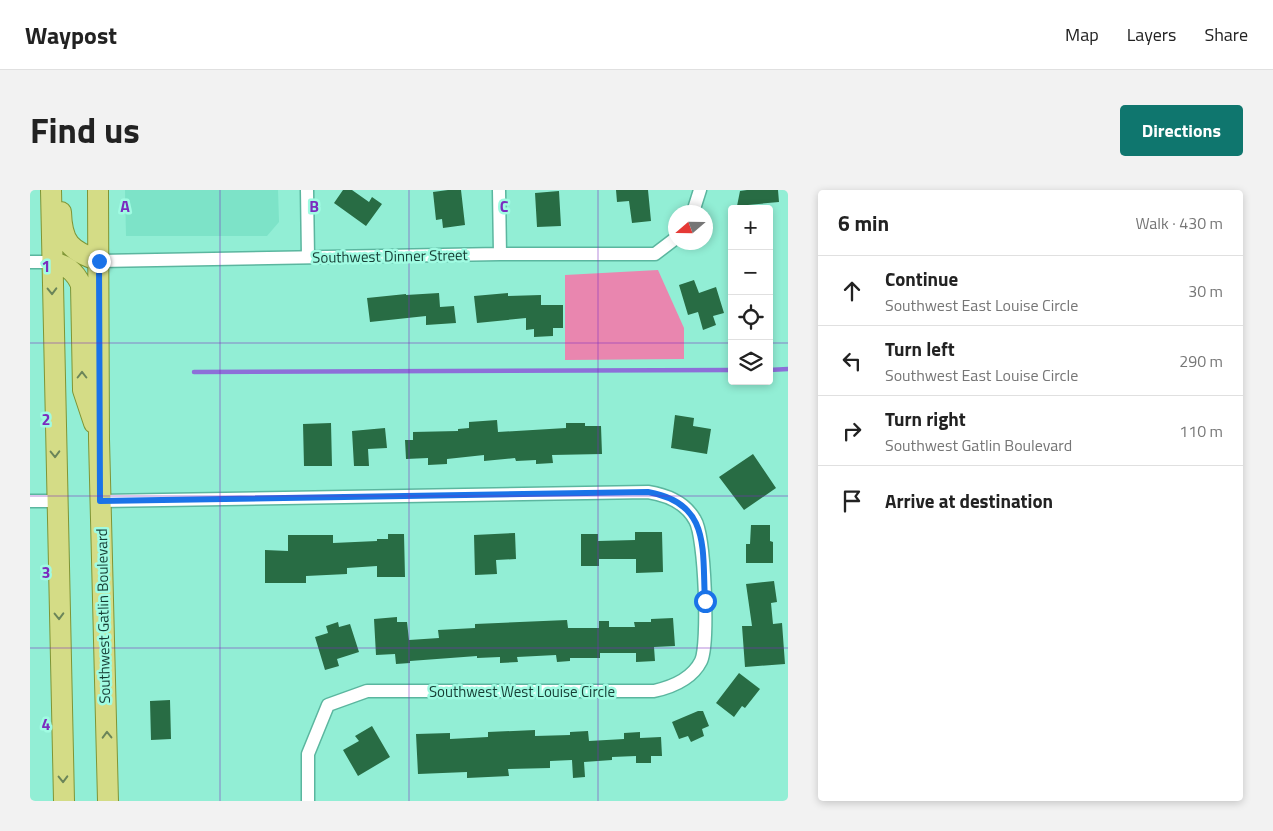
<!DOCTYPE html>
<meta charset="utf-8">
<style>
body{margin:0;font-family:"Titillium Web",sans-serif;background:#f2f2f2;color:#222}
.controls{position:absolute;right:15px;top:15px;display:grid;overflow:hidden;border-radius:5px;box-shadow:0 2px 8px #0003}
.controls button{width:45px;height:45px;display:grid;place-items:center;padding:0;border:0;border-bottom:1px solid #e0e0e0;background:#fff;color:#222;font:25px sans-serif}
.compass{position:absolute;left:638px;top:15px;width:45px;height:45px;border-radius:50%;background:#fff;box-shadow:0 2px 8px #0003;rotate:250deg}
.stop{position:absolute;width:15px;height:15px;margin:-11px;border:4px solid #1a73e8;border-radius:50%;background:#fff}
.stop.end{background:#1a73e8;border-color:#fff;box-shadow:0 1px 5px #0008}
.list{margin:0;padding:0;list-style:none}
h2{display:flex;justify-content:space-between;align-items:center;height:65px;margin:0;padding:0 20px;font-size:21px}
h2 small{font-size:16px;font-weight:400;color:#767676}
.list li{display:grid;grid-template-columns:32px 1fr auto;gap:15px;align-items:center;box-sizing:border-box;height:70px;padding:0 20px;border-top:1px solid #e0e0e0}
.list b{display:block;font-size:19px;white-space:nowrap}
.list p{margin:0;font-size:16px;white-space:nowrap;color:#767676}
.list em{font-size:16px;font-style:normal;color:#767676}
.icon{flex:none;width:28px;height:28px;fill:none;stroke:currentColor;stroke-width:2;stroke-linecap:round;stroke-linejoin:round}
.map{position:relative;flex:none;width:758px;height:611px;overflow:hidden;border-radius:5px}
header{display:flex;align-items:center;gap:30px;box-sizing:border-box;height:70px;padding:0 25px;background:#fff;border-bottom:1px solid #e0e0e0}
header strong{font-size:24px}
nav{display:flex;gap:28px;margin-inline-start:auto;font-size:18px}
.intro{display:flex;align-items:center;justify-content:space-between;box-sizing:border-box;height:120px;padding:0 30px}
h1{margin:0;font-size:35px}
.button{padding:12px 22px;border-radius:5px;background:#0f766e;color:#fff;font-size:18px;font-weight:700}
main{display:flex;gap:30px;padding:0 30px}
aside{flex:1;background:#fff;border-radius:5px;box-shadow:0 2px 8px #0003}
.map>svg:first-child{display:block}
</style>
<header>
<strong>Waypost</strong>
<nav><a>Map</a><a>Layers</a><a>Share</a></nav>
</header>
<div class="intro"><h1>Find us</h1><a class="button">Directions</a></div>
<main>
<div class="map">
<svg width="758" height="611" viewBox="0 0 758 611">
<rect width="100%" height="100%" fill="#92eed5"/>
<path fill="#7de3c8" d="M 95,0 L 248,0 L 249,32 L 237,46 L 96,46 Z"/>
<path fill="#e986af" d="M 628,80 L 654,138 L 654,169 L 535,170 L 535,85 Z"/>
<g fill="none" stroke-linecap="round" stroke-linejoin="round">
<path stroke="#8d6fd8" stroke-width="4.5" d="M 739,180 L 758,179
M 164,182 L 702,180"/>
</g>
<path fill="#286c44" d="M 313,0 L 322,0 L 339,12 L 342,7 L 352,14 L 336,36 L 304,13 Z
M 418,0 L 431,0 L 435,35 L 413,38 L 412,29 L 406,30 L 403,2 Z
M 586,0 L 618,0 L 621,31 L 602,33 L 599,11 L 587,12 Z
M 717,0 L 748,0 L 749,12 L 707,16 L 710,1 Z
M 529,1 L 531,36 L 507,37 L 505,3 Z
M 664,90 L 669,103 L 686,97 L 694,123 L 683,126 L 686,135 L 673,140 L 668,122 L 658,125 L 649,95 Z
M 409,103 L 410,117 L 424,116 L 426,133 L 396,135 L 396,126 L 340,132 L 337,108 L 376,104 L 376,105 Z
M 478,103 L 478,106 L 511,105 L 511,115 L 533,115 L 533,138 L 523,138 L 523,146 L 504,147 L 504,139 L 496,140 L 496,128 L 447,133 L 444,106 Z
M 645,225 L 664,228 L 663,236 L 681,239 L 677,264 L 641,258 Z
M 467,230 L 468,242 L 536,238 L 536,233 L 555,233 L 555,236 L 571,236 L 572,264 L 522,265 L 523,273 L 506,274 L 506,270 L 486,271 L 485,268 L 454,271 L 454,265 L 417,269 L 417,274 L 398,275 L 398,268 L 376,269 L 375,250 L 383,250 L 383,242 L 428,241 L 428,239 L 439,238 L 439,232 Z
M 301,233 L 302,276 L 274,276 L 273,234 Z
M 355,238 L 357,258 L 338,259 L 339,276 L 324,276 L 322,241 Z
M 723,264 L 746,298 L 714,320 L 689,287 Z
M 721,335 L 740,335 L 740,351 L 743,352 L 743,373 L 716,373 L 716,354 L 720,354 Z
M 605,342 L 632,342 L 633,382 L 606,383 L 606,369 L 569,369 L 569,376 L 551,376 L 551,344 L 568,344 L 568,351 L 605,350 Z
M 485,343 L 486,369 L 466,370 L 467,384 L 445,385 L 444,345 Z
M 358,344 L 374,344 L 375,387 L 347,387 L 347,376 L 317,378 L 317,384 L 276,386 L 276,393 L 235,393 L 235,360 L 258,361 L 258,345 L 303,345 L 303,353 L 347,351 L 347,349 L 358,349 Z
M 744,391 L 747,412 L 741,413 L 743,434 L 752,433 L 755,474 L 715,477 L 712,436 L 722,436 L 716,394 Z
M 367,427 L 367,432 L 377,432 L 379,450 L 409,448 L 408,440 L 445,438 L 445,434 L 537,430 L 538,438 L 569,438 L 569,431 L 579,431 L 579,437 L 605,437 L 604,432 L 621,432 L 621,429 L 643,428 L 645,456 L 624,457 L 625,471 L 606,472 L 606,463 L 570,463 L 570,468 L 540,468 L 540,471 L 527,472 L 526,465 L 487,467 L 488,472 L 470,473 L 470,467 L 447,468 L 447,466 L 380,471 L 380,473 L 366,474 L 365,464 L 346,465 L 344,429 Z
M 308,432 L 309,437 L 320,434 L 329,462 L 307,469 L 309,476 L 295,480 L 285,447 L 298,443 L 296,436 Z
M 709,483 L 730,499 L 715,518 L 712,516 L 704,527 L 686,513 Z
M 140,510 L 141,549 L 121,550 L 120,511 Z
M 668,521 L 673,521 L 679,536 L 672,539 L 674,546 L 661,552 L 658,546 L 649,549 L 642,532 Z
M 342,536 L 360,567 L 328,586 L 313,560 L 329,551 L 325,546 Z
M 505,540 L 505,546 L 540,545 L 540,542 L 558,541 L 559,551 L 594,549 L 594,543 L 610,542 L 610,548 L 631,547 L 632,566 L 621,566 L 621,573 L 606,573 L 606,566 L 582,567 L 582,570 L 554,572 L 555,587 L 543,588 L 542,570 L 520,571 L 520,578 L 478,579 L 479,586 L 437,588 L 437,582 L 388,584 L 386,544 L 420,543 L 420,549 L 458,547 L 458,542 Z"/>
<g fill="none" stroke-linecap="round" stroke-linejoin="round">
<defs>
<path id="street" d="M 277,0 L 278,67
M 469,0 L 470,64
M 663,22 L 670,0
M 69,71 L 470,64 L 625,64 L 646,48
M 0,72 L 22,72
M 0,311 L 26,311
M 71,311 L 618,302 C 637,305 655,312 665,330 C 675,346 679,454 671,471 C 662,489 642,497 624,501 L 337,501 L 298,515 L 278,564 L 278,611"/>
<path id="primary" d="M 21,0 L 34,611
M 68,0 L 69,249 L 78,611
M 31,22 C 32,53 40,60 69,71
M 22,72 C 36,75 45,81 51,95 L 53,200 L 64,233"/>
</defs>
<use href="#street" stroke="#5bb69f" stroke-width="15"/>
<use href="#primary" stroke="#7f9535" stroke-width="22"/>
<use href="#street" stroke="#fff" stroke-width="12"/>
<use href="#primary" stroke="#d4dc86" stroke-width="20"/>
</g>
<defs><path id="oneway-chevron" d="M-2-3.5L2.5 0L-2 3.5" fill="none" stroke-width="1.6" stroke-linecap="round" stroke-linejoin="round" transform="scale(1.25)"/></defs>
<g stroke="#6b8559">
<use href="#oneway-chevron" transform="translate(22 101) rotate(89)"/>
<use href="#oneway-chevron" transform="translate(52 185) rotate(-90)"/>
<use href="#oneway-chevron" transform="translate(25 264) rotate(89)"/>
<use href="#oneway-chevron" transform="translate(29 426) rotate(89)"/>
<use href="#oneway-chevron" transform="translate(77 545) rotate(-91)"/>
<use href="#oneway-chevron" transform="translate(33 589) rotate(89)"/>
</g>
<g fill="none" stroke-linecap="round" stroke-linejoin="round">
<path stroke="#1a73e8" stroke-width="6" d="M 69,71 L 70,311 L 618,302 C 681,313 672,359 675,411"/>
</g>
<path fill="none" stroke="#7b2cbf" stroke-width="1" stroke-opacity="0.55" d="M 190,0 L 190,611M 379,0 L 379,611M 568,0 L 568,611M 0,153 L 702,153M 739,153 L 758,153M 0,306 L 758,306M 0,458 L 758,458"/>
<g text-anchor="middle" dominant-baseline="central" stroke-width="5" stroke-linejoin="round" paint-order="stroke">
<g font-size="15" fill="#163d34" stroke="#a0fbe2">
<text transform="translate(360 66) rotate(-1)">Southwest Dinner Street</text>
<text transform="translate(73 426) rotate(-91)">Southwest Gatlin Boulevard</text>
<text x="492" y="501">Southwest West Louise Circle</text>
</g>
</g>
<g font-size="16" text-anchor="middle" font-weight="bold" fill="#7b2cbf" stroke="#a0fbe2" stroke-width="5" stroke-linejoin="round" paint-order="stroke">
<text x="95" y="22">A</text>
<text x="284" y="22">B</text>
<text x="474" y="22">C</text>
<text x="16" y="82">1</text>
<text x="16" y="235">2</text>
<text x="16" y="388">3</text>
<text x="16" y="540">4</text>
</g>
</svg>
<div class="controls">
<button>+</button>
<button>−</button>
<button><svg class="icon" aria-label="locate" viewBox="0 0 24 24"><circle cx="12" cy="12" r="6"/><path d="M12 2v4M12 18v4M2 12h4M18 12h4"/></svg></button>
<button><svg class="icon" aria-label="layers" viewBox="0 0 24 24"><path d="M12 4l9 5-9 5-9-5zM3 14l9 5 9-5"/></svg></button>
</div>
<svg class="compass" viewBox="-18 -18 36 36"><path d="M0-13l5 13h-10z" fill="#e53935"/><path d="M0 13l5-13h-10z" fill="#767676"/></svg>
<div class="stop" style="left:675px;top:411px"></div>
<div class="stop end" style="left:69px;top:71px"></div>
</div>
<aside>
<h2>6 min<small>Walk · 430 m</small></h2>
<ul class="list">
<li><svg class="icon" aria-label="ahead" viewBox="0 0 24 24"><path d="M12 20V5M6 11l6-6 6 6"/></svg><div><b>Continue</b><p>Southwest East Louise Circle</p></div><em>30 m</em></li>
<li><svg class="icon" aria-label="left" viewBox="0 0 24 24"><path d="M17 20v-9H6M10 6l-5 5 5 5"/></svg><div><b>Turn left</b><p>Southwest East Louise Circle</p></div><em>290 m</em></li>
<li><svg class="icon" aria-label="right" viewBox="0 0 24 24"><path d="M7 20v-9h11M14 6l5 5-5 5"/></svg><div><b>Turn right</b><p>Southwest Gatlin Boulevard</p></div><em>110 m</em></li>
<li><svg class="icon" aria-label="arrive" viewBox="0 0 24 24"><path d="M6 21V4h12l-3 4 3 4H6"/></svg><div><b>Arrive at destination</b></div></li>
</ul>
</aside>
</main>
